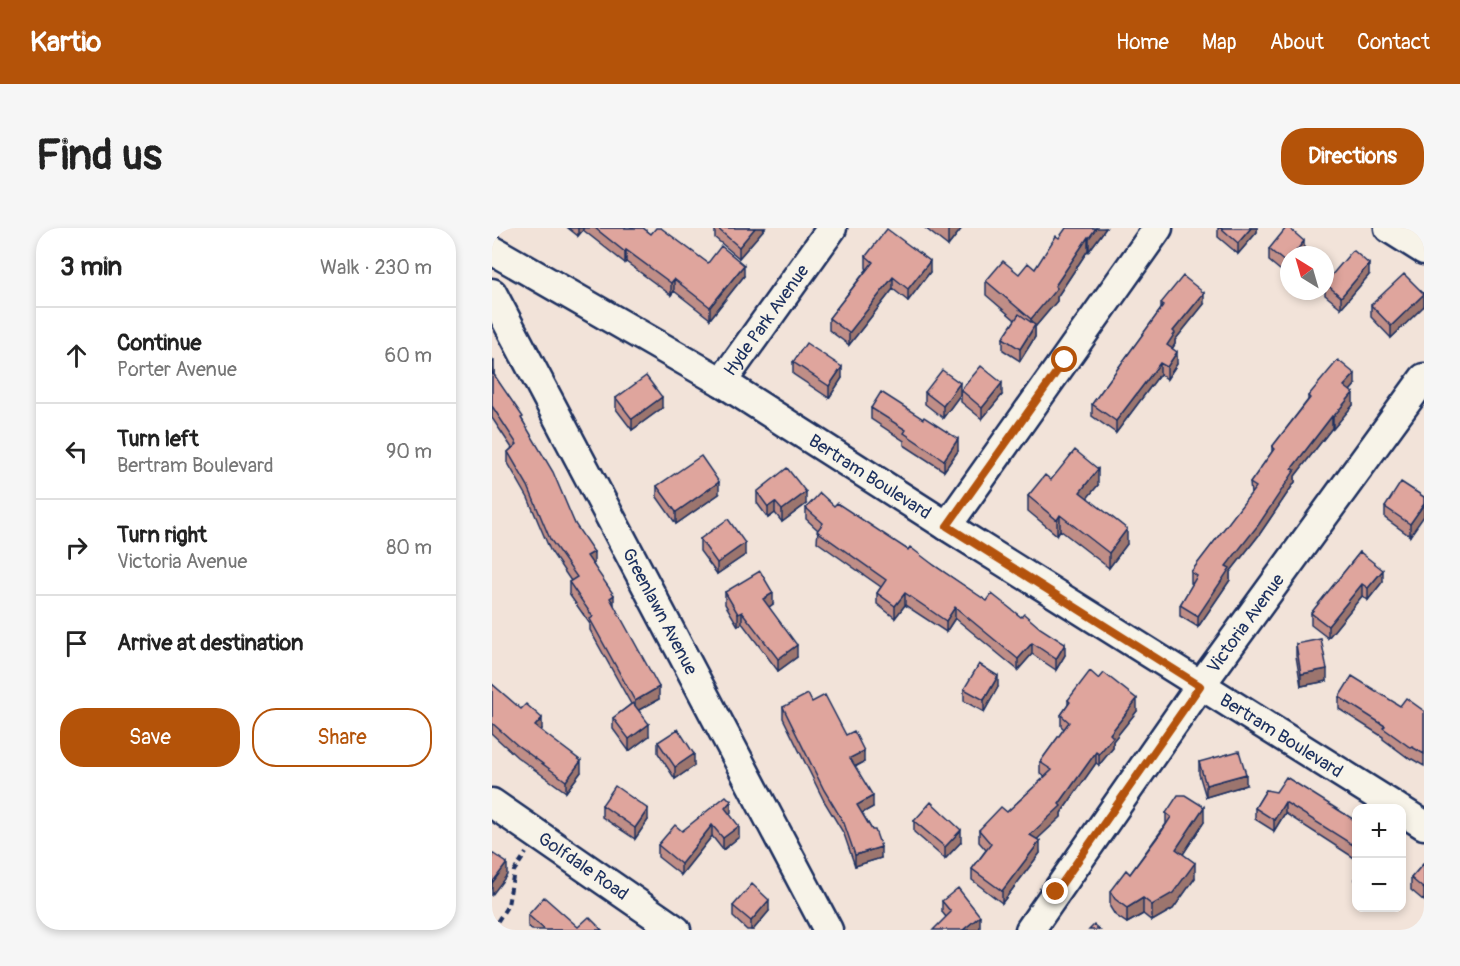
<!DOCTYPE html>
<meta charset="utf-8">
<style>
body{margin:0;font-family:Pangolin,sans-serif;background:#f6f6f6;color:#222}
.controls{position:absolute;right:18px;bottom:18px;display:grid;overflow:hidden;border-radius:12px;box-shadow:0 3px 9px #0003}
.controls button{width:54px;height:54px;display:grid;place-items:center;padding:0;border:0;border-bottom:2px solid #e0e0e0;background:#fff;color:#222;font:30px sans-serif}
.compass{position:absolute;left:788px;top:18px;width:54px;height:54px;border-radius:50%;background:#fff;box-shadow:0 3px 9px #0003;rotate:323deg}
.stop{position:absolute;width:18px;height:18px;margin:-14px;border:4px solid #b45309;border-radius:50%;background:#fff}
.stop.end{background:#b45309;border-color:#fff;box-shadow:0 2px 6px #0008}
.list{margin:0;padding:0;list-style:none}
h2{display:flex;justify-content:space-between;align-items:center;height:78px;margin:0;padding:0 24px;font-size:26px}
h2 small{font-size:20px;font-weight:400;color:#767676}
.list li{display:grid;grid-template-columns:39px 1fr auto;gap:18px;align-items:center;box-sizing:border-box;height:96px;padding:0 24px;border-top:2px solid #e0e0e0}
.list b{display:block;font-size:22px;white-space:nowrap}
.list p{margin:0;font-size:20px;white-space:nowrap;color:#767676}
.list em{font-size:20px;font-style:normal;color:#767676}
.actions{display:flex;gap:12px;padding:18px 24px}
.actions a{flex:1;padding:14px 0;border:2px solid #b45309;border-radius:24px;text-align:center;font-size:21px;color:#b45309}
.actions .main{background:#b45309;color:#fff}
.icon{flex:none;width:33px;height:33px;fill:none;stroke:currentColor;stroke-width:2;stroke-linecap:round;stroke-linejoin:round}
.map{position:relative;flex:none;width:932px;height:702px;overflow:hidden;border-radius:24px}
header{display:flex;align-items:center;gap:36px;box-sizing:border-box;height:84px;padding:0 30px;background:#b45309;color:#fff}
header strong{font-size:28px}
nav{display:flex;gap:33px;margin-inline-start:auto;font-size:21px}
.intro{display:flex;align-items:center;justify-content:space-between;box-sizing:border-box;height:144px;padding:0 36px}
h1{margin:0;font-size:42px}
.button{padding:15px 27px;border-radius:24px;background:#b45309;color:#fff;font-size:21px;font-weight:700}
main{display:flex;gap:36px;padding:0 36px}
aside{flex:1;background:#fff;border-radius:24px;box-shadow:0 3px 9px #0003}
.map>svg:first-child{display:block}
</style>
<header>
<strong>Kartio</strong>
<nav><a>Home</a><a>Map</a><a>About</a><a>Contact</a></nav>
</header>
<div class="intro"><h1>Find us</h1><a class="button">Directions</a></div>
<main>
<aside>
<h2>3 min<small>Walk · 230 m</small></h2>
<ul class="list">
<li><svg class="icon" aria-label="ahead" viewBox="0 0 24 24"><path d="M12 20V5M6 11l6-6 6 6"/></svg><div><b>Continue</b><p>Porter Avenue</p></div><em>60 m</em></li>
<li><svg class="icon" aria-label="left" viewBox="0 0 24 24"><path d="M17 20v-9H6M10 6l-5 5 5 5"/></svg><div><b>Turn left</b><p>Bertram Boulevard</p></div><em>90 m</em></li>
<li><svg class="icon" aria-label="right" viewBox="0 0 24 24"><path d="M7 20v-9h11M14 6l5 5-5 5"/></svg><div><b>Turn right</b><p>Victoria Avenue</p></div><em>80 m</em></li>
<li><svg class="icon" aria-label="arrive" viewBox="0 0 24 24"><path d="M6 21V4h12l-3 4 3 4H6"/></svg><div><b>Arrive at destination</b></div></li>
</ul>
<div class="actions"><a class="main">Save</a><a>Share</a></div>
</aside>
<div class="map">
<svg width="932" height="702" viewBox="0 0 932 702">
<rect width="100%" height="100%" fill="#f2e3d9"/>
<filter id="ink" filterUnits="userSpaceOnUse"><feTurbulence type="fractalNoise" baseFrequency=".0167" numOctaves="2"/><feDisplacementMap in="SourceGraphic" scale="12" xChannelSelector="R" yChannelSelector="G"/><feConvolveMatrix kernelMatrix="1 2 1 2 8 2 1 2 1" color-interpolation-filters="sRGB"/></filter>
<g filter="url(#ink)">
<g fill="none" stroke-linecap="round" stroke-linejoin="round">
<defs>
<g id="minor">
<path d="M 897,0 L 932,22"/>
<path id="s1" d="M 0,22 L 230,154 L 455,298 L 905,580"/>
<path id="s2" d="M 0,65 L 336,702"/>
<path id="s3" d="M 230,154 L 340,0"/>
<path d="M 455,298 L 666,0"/>
<path id="s4" d="M 0,575 L 184,702"/>
<path d="M 910,583 L 932,597"/>
<path id="s5" d="M 538,702 L 708,458 L 932,150"/>
</g>
</defs>
<use href="#minor" stroke="#1b2f5e" stroke-width="33"/>
<path stroke="#1b2f5e" stroke-width="4" stroke-dasharray="6 4.5" stroke-linecap="butt" d="M 0,702 L 16,677 L 22,643 L 34,625"/>
<use href="#minor" stroke="#f7f3e8" stroke-width="28"/>
</g>
<path fill="#c08e87" stroke="#1b2f5e" stroke-width="1.5" d="M 76,0 L 151,0 L 159,6 L 216,35 L 252,48 L 218,91 L 182,63 L 179,67 L 134,34 L 133,35 L 91,2 L 86,8 Z
M 223,0 L 273,0 L 247,30 L 223,10 Z
M 433,0 L 470,0 L 456,18 Z
M 614,0 L 597,23 L 596,22 L 565,69 L 565,73 L 543,99 L 543,109 L 528,133 L 511,122 L 511,110 L 523,92 L 494,67 L 494,53 L 527,46 L 543,41 L 567,10 Z
M 726,0 L 765,0 L 765,4 L 746,26 L 726,9 Z
M 777,21 L 812,25 L 794,47 L 777,33 Z
M 374,28 L 438,44 L 416,73 L 401,61 L 357,117 L 337,102 L 337,90 L 375,41 L 374,40 Z
M 877,47 L 849,80 L 833,67 L 833,55 Z
M 669,75 L 712,76 L 683,112 L 683,116 L 680,121 L 685,136 L 675,151 L 668,146 L 624,205 L 600,188 L 600,176 L 669,81 Z
M 879,77 L 932,78 L 899,110 L 879,89 Z
M 0,130 L 2,145 L 1,145 L 31,193 L 83,296 L 102,335 L 101,336 L 122,378 L 167,471 L 147,482 L 157,508 L 137,523 L 121,501 L 121,490 L 139,476 L 98,402 L 98,396 L 77,366 L 77,354 L 79,353 L 58,322 L 36,270 L 16,235 L 16,224 L 20,220 L 0,190 Z
M 301,134 L 350,150 L 337,170 L 301,146 Z
M 863,157 L 858,163 L 861,177 L 841,201 L 840,200 L 803,248 L 803,254 L 767,307 L 738,344 L 738,352 L 706,399 L 688,388 L 688,377 L 701,356 L 699,355 L 699,344 L 759,266 L 758,255 L 780,224 L 780,219 L 816,172 L 816,168 Z
M 469,162 L 510,167 L 490,191 L 469,174 Z
M 433,164 L 468,167 L 451,190 L 433,176 Z
M 124,170 L 170,180 L 140,202 L 124,181 Z
M 379,180 L 466,223 L 452,243 L 412,217 L 412,213 L 379,191 Z
M 559,252 L 606,257 L 595,270 L 635,316 L 617,340 L 568,302 L 565,307 L 536,283 L 536,268 Z
M 165,258 L 227,266 L 184,296 L 165,269 Z
M 265,264 L 314,276 L 290,294 L 283,285 L 276,290 L 265,275 Z
M 932,269 L 918,308 L 893,290 L 893,279 Z
M 342,278 L 443,338 L 573,427 L 564,442 L 540,426 L 526,442 L 463,390 L 454,404 L 413,377 L 403,390 L 385,376 L 385,365 L 389,359 L 325,314 L 326,302 L 314,291 L 314,280 Z
M 208,311 L 253,327 L 225,346 L 208,323 Z
M 868,324 L 891,353 L 876,372 L 870,368 L 836,410 L 819,397 L 819,385 Z
M 233,364 L 281,376 L 277,379 L 305,429 L 286,443 L 250,395 L 246,398 L 233,376 Z
M 804,416 L 835,453 L 809,458 L 804,428 Z
M 0,456 L 50,501 L 49,502 L 89,544 L 74,564 L 25,529 L 0,506 Z
M 506,459 L 492,484 L 472,473 L 472,461 Z
M 847,469 L 908,478 L 932,483 L 932,538 L 920,531 L 919,532 L 891,511 L 891,509 L 847,481 Z
M 576,472 L 645,483 L 621,513 L 621,520 L 607,537 L 604,535 L 569,585 L 569,589 L 545,611 L 548,625 L 510,675 L 480,652 L 480,641 L 494,622 L 487,614 L 487,602 L 515,584 L 553,549 L 548,545 L 548,534 L 572,501 L 569,498 L 569,487 L 576,477 Z
M 320,474 L 354,507 L 372,534 L 363,539 L 381,579 L 370,585 L 380,602 L 389,630 L 363,638 L 352,606 L 332,573 L 291,490 L 291,479 Z
M 166,514 L 202,538 L 183,551 L 166,525 Z
M 707,534 L 754,557 L 714,569 L 707,546 Z
M 774,562 L 864,593 L 864,631 L 793,585 L 782,603 L 763,591 L 763,580 Z
M 110,577 L 156,592 L 143,611 L 110,589 Z
M 239,584 L 237,586 L 247,609 L 231,622 L 220,608 L 189,647 L 166,629 L 166,617 L 190,603 Z
M 674,585 L 712,594 L 691,626 L 703,650 L 681,681 L 660,693 L 651,686 L 635,695 L 623,687 L 618,679 L 618,663 L 638,646 L 674,596 Z
M 422,593 L 469,614 L 453,631 L 422,604 Z
M 932,635 L 932,673 L 919,662 L 919,650 Z
M 864,638 L 864,653 L 863,652 L 863,641 Z
M 450,673 L 488,700 L 454,689 L 450,684 Z
M 241,678 L 277,683 L 261,702 L 255,702 L 241,689 Z
M 36,687 L 86,699 L 110,702 L 40,702 L 36,698 Z"/>
<path fill="#9c746e" stroke="#1b2f5e" stroke-width="1.5" d="M 86,0 L 91,0 L 91,2 L 86,8 Z
M 263,0 L 273,0 L 247,30 L 247,19 Z
M 458,0 L 470,0 L 456,18 L 456,3 Z
M 604,0 L 614,0 L 597,23 L 597,10 Z
M 759,0 L 765,0 L 765,4 L 746,26 L 746,15 Z
M 596,9 L 596,22 L 565,69 L 565,73 L 543,99 L 543,109 L 528,133 L 528,121 L 539,104 L 539,91 L 563,58 Z
M 812,13 L 812,25 L 810,27 L 801,27 Z
M 134,22 L 134,34 L 133,35 L 133,24 Z
M 797,31 L 797,43 L 794,47 L 794,35 Z
M 438,33 L 438,44 L 416,73 L 416,61 Z
M 877,36 L 877,47 L 849,80 L 849,69 Z
M 252,37 L 252,48 L 218,91 L 218,79 Z
M 401,49 L 401,61 L 357,117 L 357,105 Z
M 182,51 L 182,63 L 179,67 L 179,55 Z
M 712,65 L 712,76 L 683,112 L 683,116 L 675,129 L 675,117 L 681,103 Z
M 932,66 L 932,78 L 899,110 L 899,98 Z
M 685,124 L 685,136 L 675,151 L 675,139 Z
M 2,133 L 2,145 L 0,146 L 0,134 Z
M 668,135 L 668,146 L 624,205 L 624,193 Z
M 350,139 L 350,150 L 337,170 L 337,158 Z
M 863,146 L 863,157 L 852,170 L 852,158 Z
M 468,155 L 468,167 L 451,190 L 451,178 Z
M 510,155 L 510,167 L 490,191 L 490,180 Z
M 861,165 L 861,177 L 841,201 L 841,189 Z
M 170,169 L 170,180 L 140,202 L 140,191 Z
M 840,188 L 840,200 L 803,248 L 803,254 L 767,307 L 738,344 L 738,352 L 706,399 L 706,388 L 734,338 L 800,240 Z
M 466,211 L 466,223 L 452,243 L 452,232 Z
M 606,241 L 606,257 L 588,279 L 588,264 Z
M 227,254 L 227,266 L 184,296 L 184,284 Z
M 314,264 L 314,276 L 290,294 L 290,282 Z
M 283,274 L 283,285 L 276,290 L 276,279 Z
M 932,276 L 932,288 L 918,308 L 918,296 Z
M 568,287 L 568,302 L 565,307 L 565,292 Z
M 635,301 L 635,316 L 617,340 L 617,325 Z
M 253,315 L 253,327 L 225,346 L 225,335 Z
M 102,324 L 102,335 L 95,340 L 95,328 Z
M 891,342 L 891,353 L 876,372 L 876,360 Z
M 870,356 L 870,368 L 836,410 L 836,398 Z
M 281,365 L 281,376 L 271,383 L 271,371 Z
M 413,365 L 413,377 L 403,390 L 403,378 Z
M 122,367 L 122,379 L 118,370 Z
M 463,379 L 463,390 L 454,404 L 454,393 Z
M 250,384 L 250,395 L 246,398 L 246,386 Z
M 540,415 L 540,426 L 526,442 L 526,431 Z
M 573,416 L 573,427 L 564,442 L 564,431 Z
M 305,417 L 305,429 L 286,443 L 286,431 Z
M 835,441 L 835,453 L 809,458 L 809,446 Z
M 506,448 L 506,459 L 492,484 L 492,472 Z
M 167,459 L 167,471 L 143,484 L 143,473 Z
M 645,471 L 645,483 L 621,513 L 621,520 L 607,537 L 607,526 L 618,506 Z
M 50,490 L 50,501 L 43,509 L 43,498 Z
M 157,496 L 157,508 L 137,523 L 137,511 Z
M 372,523 L 372,534 L 358,541 L 358,530 Z
M 604,524 L 604,535 L 569,585 L 569,589 L 538,618 L 538,607 L 567,576 Z
M 202,526 L 202,538 L 183,551 L 183,539 Z
M 89,533 L 89,544 L 74,564 L 74,553 Z
M 754,546 L 754,557 L 714,569 L 714,557 Z
M 381,568 L 381,579 L 365,588 L 365,577 Z
M 239,573 L 239,584 L 233,592 L 233,580 Z
M 793,574 L 793,585 L 782,603 L 782,592 Z
M 712,579 L 712,594 L 684,637 L 684,621 Z
M 156,581 L 156,592 L 143,611 L 143,600 Z
M 220,597 L 220,608 L 189,647 L 189,636 Z
M 247,598 L 247,609 L 231,622 L 231,610 Z
M 469,602 L 469,614 L 453,631 L 453,619 Z
M 548,613 L 548,625 L 510,675 L 510,663 Z
M 389,619 L 389,630 L 363,638 L 363,627 Z
M 15,635 L 15,647 L 0,667 L 0,655 Z
M 703,635 L 703,650 L 681,681 L 660,693 L 660,677 Z
M 651,670 L 651,686 L 635,695 L 635,680 Z
M 277,672 L 277,683 L 261,702 L 259,702 L 259,693 Z
M 488,688 L 488,700 L 485,702 L 471,702 Z"/>
<path fill="#dfa59d" stroke="#1b2f5e" stroke-width="1.5" d="M 103,0 L 151,0 L 159,6 L 164,0 L 169,0 L 216,35 L 229,18 L 252,37 L 218,79 L 182,51 L 179,55 L 134,22 L 133,24 Z
M 225,0 L 263,0 L 247,19 Z
M 574,0 L 604,0 L 597,10 L 596,9 L 563,58 L 565,60 L 539,91 L 494,53 L 511,33 L 527,46 L 536,35 L 543,41 L 564,8 L 567,10 Z
M 729,0 L 759,0 L 746,15 Z
M 794,0 L 797,0 L 812,13 L 801,27 L 797,27 L 797,31 L 794,35 L 777,21 Z
M 395,1 L 438,33 L 416,61 L 401,49 L 357,105 L 337,90 L 381,34 L 374,28 Z
M 861,22 L 877,36 L 849,69 L 833,55 Z
M 912,46 L 932,66 L 899,98 L 879,77 Z
M 691,48 L 712,65 L 681,103 L 683,105 L 675,117 L 685,124 L 675,139 L 668,135 L 624,193 L 600,176 L 672,77 L 669,75 Z
M 527,86 L 543,97 L 528,121 L 511,110 Z
M 314,115 L 350,139 L 337,158 L 301,134 Z
M 846,132 L 863,146 L 852,158 L 861,165 L 841,189 L 840,188 L 800,240 L 803,242 L 767,296 L 734,338 L 738,340 L 706,388 L 688,377 L 705,348 L 699,344 L 764,259 L 758,255 L 782,221 L 780,219 L 818,170 L 816,168 Z
M 489,138 L 510,155 L 490,180 L 469,162 Z
M 450,142 L 468,155 L 451,178 L 433,164 Z
M 0,144 L 31,189 L 29,190 L 61,244 L 83,296 L 102,324 L 95,328 L 122,367 L 118,370 L 167,459 L 143,473 L 98,391 L 101,389 L 77,354 L 85,349 L 58,311 L 36,258 L 16,224 L 25,216 L 0,178 Z
M 154,148 L 170,169 L 140,191 L 124,170 Z
M 389,164 L 431,191 L 432,189 L 466,211 L 452,232 L 412,205 L 414,202 L 379,180 Z
M 583,222 L 606,241 L 588,264 L 635,301 L 617,325 L 568,287 L 565,292 L 536,268 L 553,247 L 559,252 Z
M 209,228 L 227,254 L 184,284 L 165,258 Z
M 295,240 L 314,264 L 290,282 L 283,274 L 276,279 L 265,264 Z
M 909,254 L 932,269 L 932,276 L 918,296 L 893,279 Z
M 328,265 L 342,278 L 345,275 L 416,322 L 418,319 L 443,338 L 495,373 L 500,366 L 529,389 L 532,386 L 548,400 L 573,416 L 564,431 L 540,415 L 526,431 L 463,379 L 454,393 L 413,365 L 403,378 L 385,365 L 394,352 L 325,303 L 331,295 L 314,280 Z
M 236,291 L 253,315 L 225,335 L 208,311 Z
M 868,324 L 891,342 L 876,360 L 870,356 L 836,398 L 819,385 Z
M 268,343 L 281,365 L 271,371 L 305,417 L 286,431 L 250,384 L 246,386 L 233,364 Z
M 829,411 L 835,441 L 809,446 L 804,416 Z
M 487,436 L 506,448 L 492,472 L 472,461 Z
M 598,443 L 607,451 L 612,445 L 645,471 L 618,506 L 621,509 L 607,526 L 604,524 L 567,576 L 569,578 L 538,607 L 548,613 L 510,663 L 480,641 L 499,616 L 487,602 L 509,579 L 515,584 L 560,542 L 548,534 L 577,494 L 569,487 L 578,474 L 576,472 Z
M 860,448 L 908,478 L 914,470 L 932,483 L 932,526 L 920,519 L 919,520 L 891,500 L 893,498 L 847,469 Z
M 0,456 L 29,481 L 34,476 L 50,490 L 43,498 L 89,533 L 74,553 L 25,517 L 0,495 Z
M 316,466 L 320,474 L 333,467 L 354,507 L 362,503 L 372,523 L 358,530 L 381,568 L 365,577 L 380,602 L 383,602 L 389,619 L 363,627 L 352,595 L 332,562 L 291,479 Z
M 141,475 L 157,496 L 137,511 L 121,490 Z
M 186,501 L 202,526 L 183,539 L 166,514 Z
M 747,523 L 754,546 L 714,557 L 707,534 Z
M 794,549 L 864,593 L 864,619 L 793,574 L 782,592 L 763,580 L 774,562 L 784,564 Z
M 123,558 L 156,581 L 143,600 L 110,577 Z
M 686,567 L 693,567 L 712,579 L 684,621 L 703,635 L 681,665 L 660,677 L 651,670 L 635,680 L 623,671 L 618,663 L 634,642 L 638,646 L 670,603 L 679,589 L 674,585 Z
M 234,568 L 239,573 L 233,580 L 247,598 L 231,610 L 220,597 L 189,636 L 166,617 L 183,597 L 190,603 Z
M 439,574 L 469,602 L 453,619 L 422,593 Z
M 0,625 L 15,635 L 0,655 Z
M 932,635 L 932,661 L 919,650 Z
M 260,656 L 277,672 L 259,693 L 241,678 Z
M 466,660 L 488,688 L 471,702 L 441,702 L 459,684 L 450,673 Z
M 52,669 L 86,699 L 97,689 L 110,702 L 53,702 L 36,687 Z
M 602,697 L 608,702 L 597,702 Z"/>
</g>
<g fill="none" stroke-linecap="round" stroke-linejoin="round" filter="url(#ink)">
<path stroke="#b45309" stroke-width="8" d="M 564,664 L 708,458 L 455,298 L 573,132"/>
</g>
<g text-anchor="middle" dominant-baseline="central" stroke-width="6" stroke-linejoin="round" paint-order="stroke">
<g font-size="18" fill="#1b2f5e" stroke="#f7f3e8">
<text stroke="none"><textPath href="#s3" startOffset="76">Hyde Park Avenue</textPath></text>
<text stroke="none"><textPath href="#s1" startOffset="441">Bertram Boulevard</textPath></text>
<text stroke="none"><textPath href="#s2" startOffset="360">Greenlawn Avenue</textPath></text>
<text stroke="none"><textPath href="#s5" startOffset="375">Victoria Avenue</textPath></text>
<text stroke="none"><textPath href="#s1" startOffset="927">Bertram Boulevard</textPath></text>
<text stroke="none"><textPath href="#s4" startOffset="111">Golfdale Road</textPath></text>
</g>
</g>
</svg>
<div class="controls">
<button>+</button>
<button>−</button>
</div>
<svg class="compass" viewBox="-18 -18 36 36"><path d="M0-13l5 13h-10z" fill="#e53935"/><path d="M0 13l5-13h-10z" fill="#767676"/></svg>
<div class="stop" style="left:573px;top:132px"></div>
<div class="stop end" style="left:564px;top:664px"></div>
</div>
</main>
